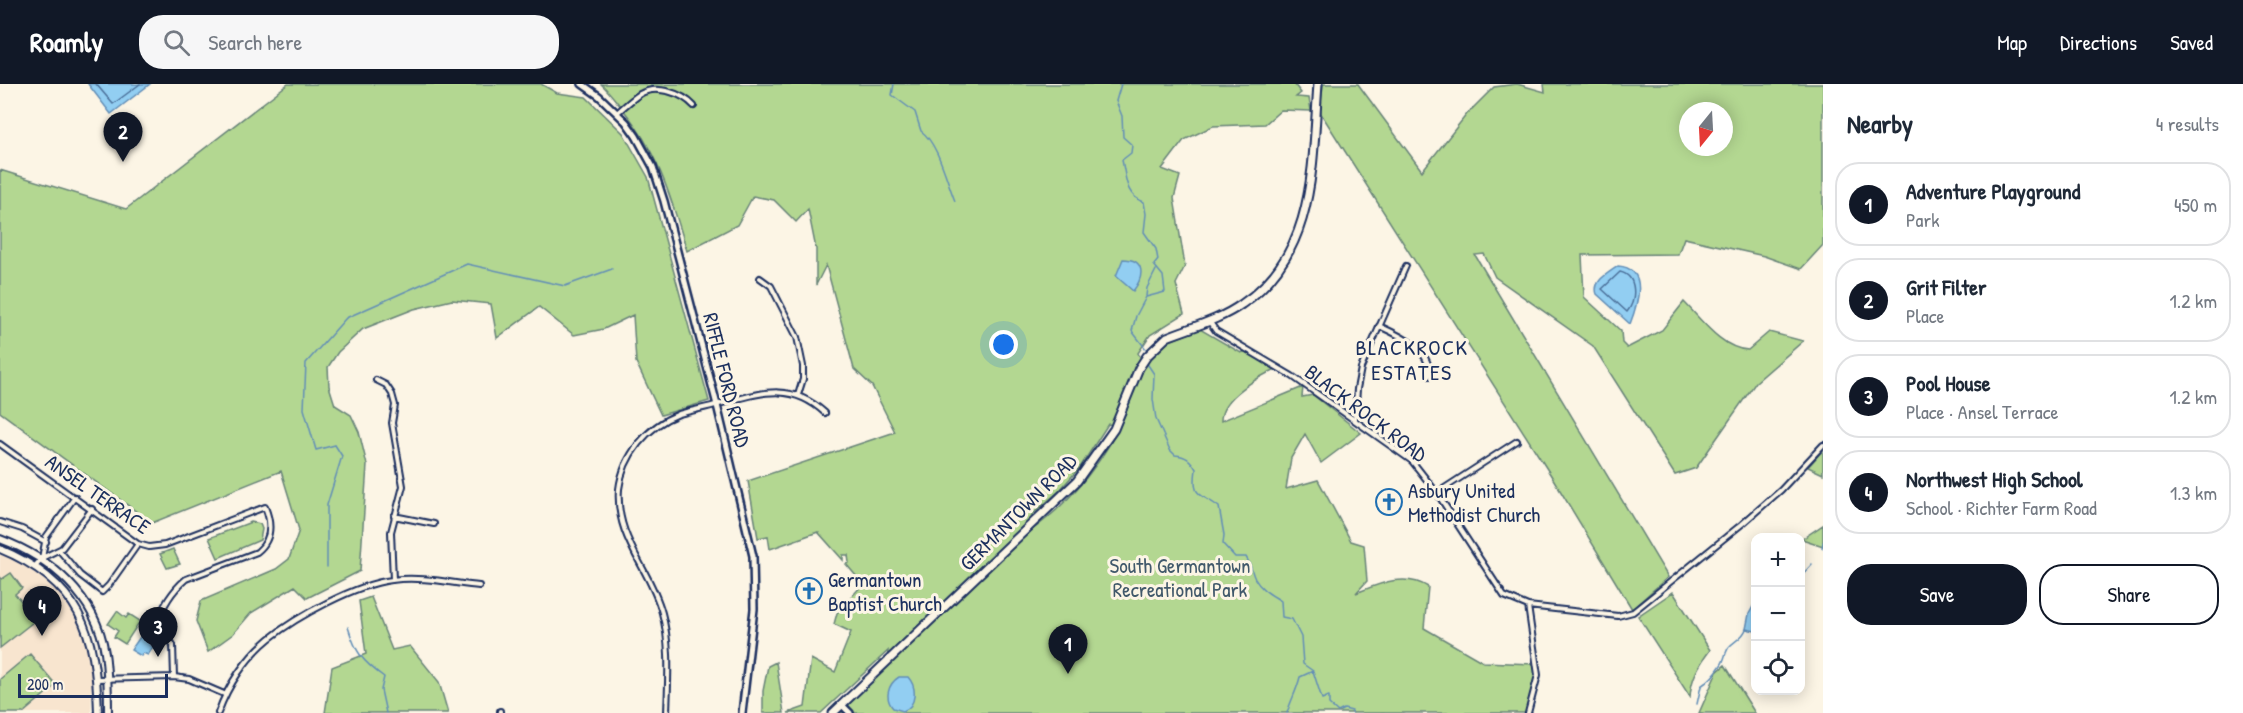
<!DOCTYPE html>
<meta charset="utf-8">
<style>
body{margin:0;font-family:"Patrick Hand",sans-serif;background:#f6f6f7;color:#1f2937}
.controls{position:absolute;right:18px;bottom:18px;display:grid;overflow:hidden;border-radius:12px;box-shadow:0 3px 15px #0003}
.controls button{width:54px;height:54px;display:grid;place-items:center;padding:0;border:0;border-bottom:2px solid #e0e1e3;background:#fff;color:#1f2937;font:30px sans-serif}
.compass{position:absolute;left:1679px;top:18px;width:54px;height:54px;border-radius:50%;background:#fff;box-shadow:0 3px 15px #0003;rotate:198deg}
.scale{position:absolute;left:18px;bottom:15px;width:150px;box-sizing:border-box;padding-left:6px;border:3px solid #1b2f5e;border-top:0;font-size:16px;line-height:21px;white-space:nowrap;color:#1b2f5e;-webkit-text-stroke:4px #fcf5e5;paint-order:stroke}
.you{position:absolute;left:1004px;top:261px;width:21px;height:21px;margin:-15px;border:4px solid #fff;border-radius:50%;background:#1a73e8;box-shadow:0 0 0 9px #1a73e833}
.badge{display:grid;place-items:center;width:39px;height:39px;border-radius:50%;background:#111827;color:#fff;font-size:20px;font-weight:700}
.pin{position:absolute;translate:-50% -50px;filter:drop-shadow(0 2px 3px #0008)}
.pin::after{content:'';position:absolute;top:32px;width:21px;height:18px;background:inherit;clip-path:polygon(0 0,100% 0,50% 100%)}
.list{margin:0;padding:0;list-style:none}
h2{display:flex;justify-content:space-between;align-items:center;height:78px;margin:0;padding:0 24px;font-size:26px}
h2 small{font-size:20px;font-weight:400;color:#747a83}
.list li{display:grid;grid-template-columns:39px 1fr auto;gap:18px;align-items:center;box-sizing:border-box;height:84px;margin:0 12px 12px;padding:0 12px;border:2px solid #e0e1e3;border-radius:24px}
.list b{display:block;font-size:22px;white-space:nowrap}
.list p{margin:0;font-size:20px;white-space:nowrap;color:#747a83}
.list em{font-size:20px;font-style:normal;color:#747a83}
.actions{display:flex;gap:12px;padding:18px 24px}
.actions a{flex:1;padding:14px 0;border:2px solid #111827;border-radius:24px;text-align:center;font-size:21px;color:#111827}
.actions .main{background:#111827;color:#fff}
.icon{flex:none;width:33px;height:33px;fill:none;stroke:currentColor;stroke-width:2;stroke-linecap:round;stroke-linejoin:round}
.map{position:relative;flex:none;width:1823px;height:629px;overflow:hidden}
header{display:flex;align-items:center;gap:36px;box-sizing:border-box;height:84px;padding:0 30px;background:#111827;color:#fff}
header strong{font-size:28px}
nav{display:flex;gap:33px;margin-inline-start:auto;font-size:21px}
.search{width:420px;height:54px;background:#f6f6f7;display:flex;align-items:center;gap:15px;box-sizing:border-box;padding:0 21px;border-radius:24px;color:#747a83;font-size:22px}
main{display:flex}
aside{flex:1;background:#fff}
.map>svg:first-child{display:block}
</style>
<header>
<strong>Roamly</strong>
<div class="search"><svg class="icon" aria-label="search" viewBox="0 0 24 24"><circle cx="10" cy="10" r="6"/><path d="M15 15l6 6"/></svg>Search here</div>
<nav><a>Map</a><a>Directions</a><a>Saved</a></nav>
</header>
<main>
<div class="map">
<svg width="1823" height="629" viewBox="0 0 1823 629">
<rect width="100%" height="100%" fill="#fcf5e5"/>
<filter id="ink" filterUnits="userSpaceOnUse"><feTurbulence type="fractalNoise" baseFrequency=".0167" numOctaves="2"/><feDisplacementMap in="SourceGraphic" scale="12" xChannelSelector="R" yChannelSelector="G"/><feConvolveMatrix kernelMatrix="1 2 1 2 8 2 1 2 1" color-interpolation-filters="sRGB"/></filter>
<g filter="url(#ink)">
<path fill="#f8e5cf" d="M 0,469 L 32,484 L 49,498 L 64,514 L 76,532 L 88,561 L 92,587 L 91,629 L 0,629 Z"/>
<path fill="#b3d791" stroke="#678378" stroke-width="1.5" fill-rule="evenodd" d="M 288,0 L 541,0 L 557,9 L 586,13 L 623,49 L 648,93 L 709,317 L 661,331 L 636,278 L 633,231 L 604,245 L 574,251 L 539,223 L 497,254 L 491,220 L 452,216 L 414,225 L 363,245 L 338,268 L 328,283 L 329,302 L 335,321 L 351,331 L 359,348 L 367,381 L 360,487 L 307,514 L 295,502 L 251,529 L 233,550 L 208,568 L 196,537 L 201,517 L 276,485 L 289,475 L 299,446 L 281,387 L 152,439 L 0,328 L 0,86 L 126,125 Z
M 601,0 L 1294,0 L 1301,9 L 1296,13 L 1309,14 L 1311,27 L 1281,26 L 1265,40 L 1213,42 L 1184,56 L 1162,85 L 1180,92 L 1174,114 L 1185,182 L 1176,200 L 1184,230 L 1150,251 L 1138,269 L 1144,280 L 1167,258 L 1200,245 L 1241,269 L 1249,266 L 1278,284 C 1260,292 1220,314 1221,337 L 1303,303 L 1302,313 L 1313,311 L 1361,349 L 1321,379 L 1305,350 L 1291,374 L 1286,405 L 1318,396 L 1351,457 L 1364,461 L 1367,497 L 1356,509 C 1379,500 1405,488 1428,503 L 1424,544 L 1483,578 L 1536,580 L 1538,590 L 1526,629 L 839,629 L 887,575 L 888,567 L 821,629 L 788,629 L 805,623 L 811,575 L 835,588 L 851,548 L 834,540 L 837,529 L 863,500 L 846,480 L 849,479 L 848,471 L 843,471 L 843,476 L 818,448 L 770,465 L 768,452 L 758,454 L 748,397 L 895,348 L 872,302 L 854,285 L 826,181 L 816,201 L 816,165 L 808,125 L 796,138 L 774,116 L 753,112 L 737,141 L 687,167 C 671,114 659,69 622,24 C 615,16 609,7 601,0 ZM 1124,325 L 1127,326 C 1108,372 1071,419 1029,448 L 1032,431 L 1059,407 L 1081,382 L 1108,340 L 1119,342 Z
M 1323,0 L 1358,0 L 1422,87 L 1467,30 L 1494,3 L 1517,0 L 1545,8 L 1544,0 L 1823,0 L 1823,161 L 1801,185 L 1764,172 L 1684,154 L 1678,170 L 1582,171 L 1584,213 L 1621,247 L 1622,259 L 1627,264 L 1662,246 L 1684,218 C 1701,235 1722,265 1748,266 L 1769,248 L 1803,257 L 1756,298 L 1696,384 L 1675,391 L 1593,262 L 1495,193 L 1484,170 L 1475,171 L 1668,493 L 1632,525 L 1552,393 L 1320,28 ZM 1688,27 L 1724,27 L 1724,63 L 1688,63 Z
M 1823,366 L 1823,390 L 1808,383 Z
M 251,438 L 260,440 L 262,445 L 260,456 L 218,474 L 209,454 Z
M 1823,441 L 1823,462 L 1802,455 Z
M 173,465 L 180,480 L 167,484 L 160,470 Z
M 11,489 L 22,504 L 15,510 L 37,535 L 0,564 L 0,493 L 2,495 Z
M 1673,508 L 1710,566 C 1699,581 1691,594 1690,613 L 1638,532 Z
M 371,513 L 392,566 L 410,562 L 439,598 L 448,629 L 325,629 L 332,583 L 366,570 L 359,517 Z
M 117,527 L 126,534 L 129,530 L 140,537 L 125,560 L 114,553 L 118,547 L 108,540 Z
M 30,570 L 56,601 L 23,629 L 0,629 L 0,595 Z
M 776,578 L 784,629 L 763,629 L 763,607 L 768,582 Z
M 1725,581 L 1755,629 L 1699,629 L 1717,588 Z"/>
<path fill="#92cef2" stroke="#628eb7" stroke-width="1.5" d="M 88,0 L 150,0 L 111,30 Z
M 1123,175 C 1146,175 1144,193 1133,207 L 1116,192 Z
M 1618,182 C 1650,184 1637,222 1630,240 L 1597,210 C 1592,197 1609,189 1618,182 Z
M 1755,519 L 1756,547 L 1755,547 L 1746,545 L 1749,530 Z
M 142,550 L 151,556 L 149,560 L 153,563 L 148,571 L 143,569 L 141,572 L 131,566 Z
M 899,593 L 908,593 C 917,603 917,622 903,627 L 893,624 C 884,614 888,600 899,593 Z"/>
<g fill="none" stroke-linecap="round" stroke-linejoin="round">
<path stroke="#4b6f99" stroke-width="1.5" d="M 96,0 L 113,20 L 140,0
M 1620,188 C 1638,192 1636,217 1627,228 L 1602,205 Z"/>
<path stroke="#628eb7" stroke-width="1.5" d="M 894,0 L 892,11 L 915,28 L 921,47 C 938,59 947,98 955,117
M 1121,0 L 1116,17 L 1122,32 L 1123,53 L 1132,61 L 1131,69 L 1122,76 C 1126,93 1125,112 1144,118 L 1146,130 L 1144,148 L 1156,165 L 1158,176 L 1154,181 L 1163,192 L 1165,208 L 1146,213 L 1136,232 L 1132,247 L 1146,265
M 1146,212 L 1147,204 L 1156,186
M 1146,278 L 1154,290 L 1153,315 L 1156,335 L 1170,366 L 1175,371 C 1186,372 1190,375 1196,385 C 1192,414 1199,408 1219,423 L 1224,451 L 1223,460 L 1235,473 L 1246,473 C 1252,482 1251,487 1255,495 C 1261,506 1272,511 1281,517 L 1282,533 L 1292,535 L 1301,553 L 1303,580 L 1313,587 L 1322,615 L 1329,612 L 1329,620 L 1338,628 L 1344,625 L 1352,627 L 1352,629
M 1822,464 L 1823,458
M 327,483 L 327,421 L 342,372 L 335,361 L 316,366 L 304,325 L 306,279 L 346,234 L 467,180 L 565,202 L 612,185
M 1800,493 L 1812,480
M 348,543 C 356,569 362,577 384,593 L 381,606 L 386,629
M 1697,620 L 1701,602 C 1709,597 1716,589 1721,581 C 1725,576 1725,568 1729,563 C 1735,556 1743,554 1746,545
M 1287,629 C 1291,616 1297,606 1300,593 L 1313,587"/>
<defs>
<path id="minor" d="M 617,29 C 624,23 632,15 640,10 C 656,0 682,9 694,22
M 760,194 L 771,202 L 797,253 L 803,282 L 803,295 L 798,311
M 1209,237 L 1216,247 L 1292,292 L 1412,377 L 1437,409 L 1504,512 L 1528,522 L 1618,532 L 1633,528 L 1742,440 L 1781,406 L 1823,361
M 1379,242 C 1399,251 1432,265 1429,292
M 376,296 L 386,301 L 392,310 L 395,321 L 392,339 L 403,402 L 391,448 L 393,496
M 1355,336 L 1357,305 L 1361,284 L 1406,182
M 0,360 L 138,460 L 149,463 L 165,461 L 265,423 C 272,440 272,456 257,468 L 186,495 C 174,505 160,524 159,539 L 173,561 L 174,593
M 1437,409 L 1517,357
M 394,432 L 434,440
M 0,438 L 22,445 L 46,458
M 59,466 L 80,491 L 102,508 L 109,501 L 138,460
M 42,474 L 62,464 L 92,425
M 35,482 L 42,474 L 46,453 L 75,413
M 1528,522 L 1538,591 L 1528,629
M 97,595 L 174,593 L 189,595 L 224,610
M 500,627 L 500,629
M 218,629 C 228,601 246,574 269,555 C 297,532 357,500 392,496 C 420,492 451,499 479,502
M 667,629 C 668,595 671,562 662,529 C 650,484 615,455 619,405 C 623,372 647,342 679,330 C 692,326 706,324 719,320 C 760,309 791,297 825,329"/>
<path id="tertiary" d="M 582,0 L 599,12 L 626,38 L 636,52 L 653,83 L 664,117 L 717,321 L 753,472 L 754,525 L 742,629
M 842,621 L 850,629"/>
<path id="secondary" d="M 0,455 C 51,474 96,512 105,569 C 108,589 108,609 108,629
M 0,465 C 80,498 96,548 98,629"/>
<path id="primary" d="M 833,629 L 1077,397 L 1114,345 L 1139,284 L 1147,272 L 1167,253 C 1192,243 1220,236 1242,220 C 1317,169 1312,80 1318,0"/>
</defs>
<use href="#minor" stroke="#1b2f5e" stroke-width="8"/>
<use href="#tertiary" stroke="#1b2f5e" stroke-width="10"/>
<use href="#secondary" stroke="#1b2f5e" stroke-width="10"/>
<use href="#primary" stroke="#1b2f5e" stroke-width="11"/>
<use href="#minor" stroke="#fcf5e5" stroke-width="4"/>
<use href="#tertiary" stroke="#fcf5e5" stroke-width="5"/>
<use href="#secondary" stroke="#fcf5e5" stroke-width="6"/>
<use href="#primary" stroke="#fcf5e5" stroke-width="7"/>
</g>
</g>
<defs>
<symbol id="church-ring" viewBox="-11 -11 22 22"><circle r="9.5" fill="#fcf5e5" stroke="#1f6fb2" stroke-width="1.5"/><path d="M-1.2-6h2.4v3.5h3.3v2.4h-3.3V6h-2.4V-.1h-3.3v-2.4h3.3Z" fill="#1f6fb2"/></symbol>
</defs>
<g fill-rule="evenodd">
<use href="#church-ring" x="1374" y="403" width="30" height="30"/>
<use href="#church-ring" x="794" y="492" width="30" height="30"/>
</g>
<g text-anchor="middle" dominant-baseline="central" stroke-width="6" stroke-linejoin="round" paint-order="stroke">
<g font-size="21" fill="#1b2f5e" stroke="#fcf5e5">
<text transform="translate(727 296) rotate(76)">RIFFLE FORD ROAD</text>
<text transform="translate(1366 329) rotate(37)">BLACK ROCK ROAD</text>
<text transform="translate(98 410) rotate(35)">ANSEL TERRACE</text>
<text transform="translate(1018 428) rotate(-45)">GERMANTOWN ROAD</text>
</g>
<g font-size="21" fill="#1b2f5e" stroke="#fcf5e5" text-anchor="start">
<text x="1408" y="406">Asbury United<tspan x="1408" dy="24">Methodist Church</tspan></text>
<text x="828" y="495">Germantown<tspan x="828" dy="24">Baptist Church</tspan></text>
</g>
<g font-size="21" fill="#41596b" stroke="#fcf5e5">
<text x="1180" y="481">South Germantown<tspan x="1180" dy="24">Recreational Park</tspan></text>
</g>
<g font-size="22" letter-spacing="1.5" fill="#1b2f5e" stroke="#fcf5e5">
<text x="1412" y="263">BLACKROCK<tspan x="1412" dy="25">ESTATES</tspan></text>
</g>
</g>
</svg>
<div class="controls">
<button>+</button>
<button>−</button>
<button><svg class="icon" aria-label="locate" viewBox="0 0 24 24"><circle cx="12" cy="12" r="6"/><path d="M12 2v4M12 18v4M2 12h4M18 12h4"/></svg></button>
</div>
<svg class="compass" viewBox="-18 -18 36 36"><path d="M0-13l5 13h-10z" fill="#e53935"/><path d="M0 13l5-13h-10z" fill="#747a83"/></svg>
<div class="scale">200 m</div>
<div class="you"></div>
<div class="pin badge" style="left:1068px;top:590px">1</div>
<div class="pin badge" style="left:123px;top:78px">2</div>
<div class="pin badge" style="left:158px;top:573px">3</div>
<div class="pin badge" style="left:42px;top:552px">4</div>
</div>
<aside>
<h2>Nearby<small>4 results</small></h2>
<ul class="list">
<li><span class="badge">1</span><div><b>Adventure Playground</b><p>Park</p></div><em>450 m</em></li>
<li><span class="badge">2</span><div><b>Grit Filter</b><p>Place</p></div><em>1.2 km</em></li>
<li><span class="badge">3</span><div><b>Pool House</b><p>Place · Ansel Terrace</p></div><em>1.2 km</em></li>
<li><span class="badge">4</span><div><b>Northwest High School</b><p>School · Richter Farm Road</p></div><em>1.3 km</em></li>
</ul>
<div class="actions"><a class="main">Save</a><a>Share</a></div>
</aside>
</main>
